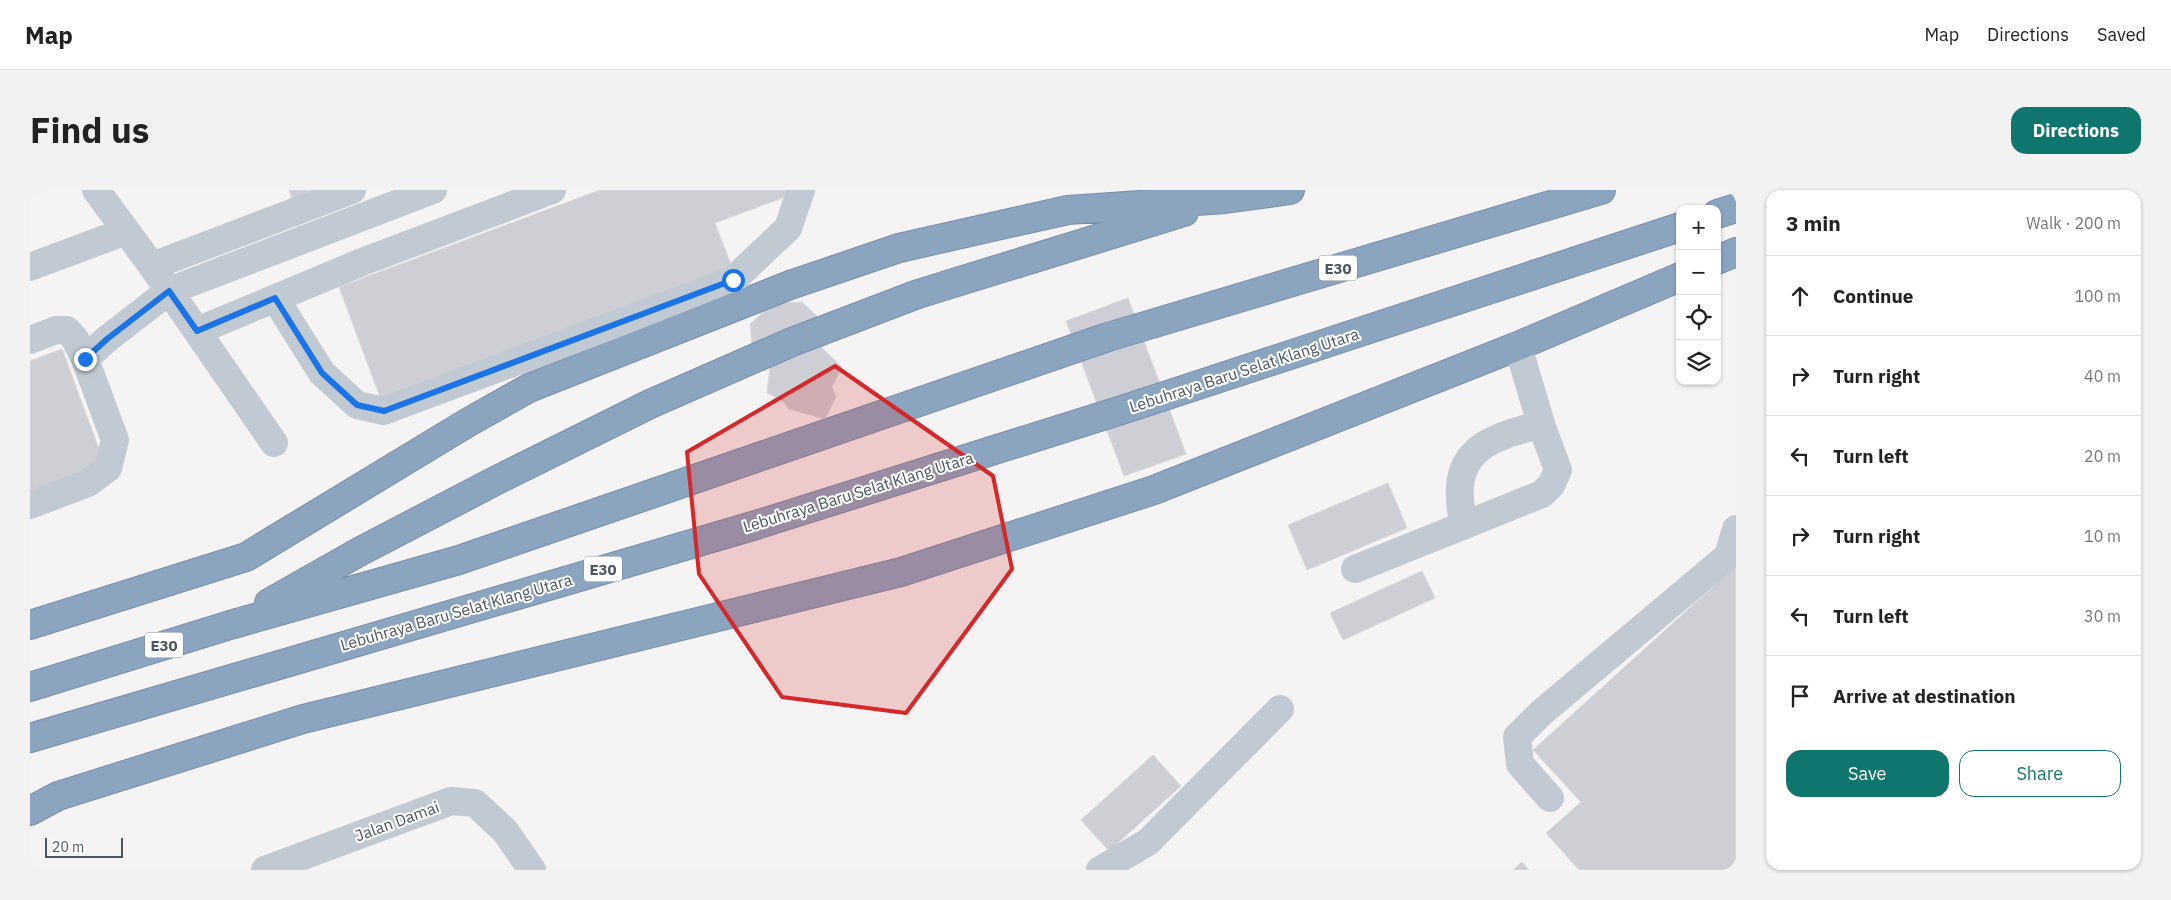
<!DOCTYPE html>
<meta charset="utf-8">
<style>
body{margin:0;font-family:"IBM Plex Sans",sans-serif;background:#f2f2f2;color:#222}
.controls{position:absolute;right:15px;top:15px;display:grid;overflow:hidden;border-radius:10px;box-shadow:0 1px 4px #0004}
.controls button{width:45px;height:45px;display:grid;place-items:center;padding:0;border:0;border-bottom:1px solid #e0e0e0;background:#fff;color:#222;font:25px sans-serif}
.scale{position:absolute;left:15px;bottom:12px;width:78px;box-sizing:border-box;padding-left:5px;border:2px solid #4a5661;border-top:0;font-size:14px;line-height:18px;white-space:nowrap;color:#4a5661;-webkit-text-stroke:4px #fff;paint-order:stroke}
.stop{position:absolute;width:15px;height:15px;margin:-11px;border:4px solid #1a73e8;border-radius:50%;background:#fff}
.stop.end{background:#1a73e8;border-color:#fff;box-shadow:0 1px 5px #0008}
.list{margin:0;padding:0;list-style:none}
h2{display:flex;justify-content:space-between;align-items:center;height:65px;margin:0;padding:0 20px;font-size:21px}
h2 small{font-size:16px;font-weight:400;color:#767676}
.list li{display:grid;grid-template-columns:32px 1fr auto;gap:15px;align-items:center;box-sizing:border-box;height:80px;padding:0 20px;border-top:1px solid #e0e0e0}
.list b{display:block;font-size:19px;white-space:nowrap}
.list em{font-size:16px;font-style:normal;color:#767676}
.actions{display:flex;gap:10px;padding:15px 20px}
.actions a{flex:1;padding:11px 0;border:1px solid #0f766e;border-radius:15px;text-align:center;font-size:18px;color:#0f766e}
.actions .main{background:#0f766e;color:#fff}
.icon{flex:none;width:28px;height:28px;fill:none;stroke:currentColor;stroke-width:2;stroke-linecap:round;stroke-linejoin:round}
.map{position:relative;flex:none;width:1706px;height:680px;overflow:hidden;border-radius:15px}
header{display:flex;align-items:center;gap:30px;box-sizing:border-box;height:70px;padding:0 25px;background:#fff;border-bottom:1px solid #e0e0e0}
header strong{font-size:24px}
nav{display:flex;gap:28px;margin-inline-start:auto;font-size:18px}
.intro{display:flex;align-items:center;justify-content:space-between;box-sizing:border-box;height:120px;padding:0 30px}
h1{margin:0;font-size:35px}
.button{padding:12px 22px;border-radius:15px;background:#0f766e;color:#fff;font-size:18px;font-weight:700}
main{display:flex;gap:30px;padding:0 30px}
aside{flex:1;background:#fff;border-radius:15px;box-shadow:0 1px 4px #0004}
.map>svg:first-child{display:block}
</style>
<header>
<strong>Map</strong>
<nav><a>Map</a><a>Directions</a><a>Saved</a></nav>
</header>
<div class="intro"><h1>Find us</h1><a class="button">Directions</a></div>
<main>
<div class="map">
<svg width="1706" height="680" viewBox="0 0 1706 680">
<rect width="100%" height="100%" fill="#f5f3f3"/>
<path fill="#cdcfd5" stroke="#d7d9de" d="M 259,0 L 300,0 L 264,13 Z
M 570,0 L 764,0 L 766,3 L 685,33 L 705,85 L 353,215 L 309,97 Z
M 1098,108 L 1156,264 L 1094,286 L 1036,131 Z
M 772,112 L 792,131 L 788,146 L 793,159 L 812,177 L 802,197 L 806,207 L 795,229 L 759,219 L 753,211 L 737,203 L 740,177 L 723,164 L 720,134 L 744,113 Z
M 32,159 L 80,289 L 0,319 L 0,171 Z
M 1358,293 L 1377,338 L 1277,380 L 1258,335 Z
M 1706,376 L 1706,680 L 1549,680 L 1516,643 L 1551,612 L 1503,560 Z
M 1392,381 L 1405,408 L 1313,450 L 1300,423 Z
M 1123,565 L 1151,596 L 1079,661 L 1051,630 Z
M 1492,672 L 1499,680 L 1483,680 Z"/>
<g fill="none" stroke-linecap="round" stroke-linejoin="round">
<defs>
<path id="highway" d="M 1687,24 L 1706,18
M 1687,70 L 1706,62
M 239,413 L 329,362 L 465,291 L 620,214 L 762,152 L 888,104 L 1154,22
M 0,435 L 216,367 L 437,233 L 499,198 L 760,95 L 869,58 L 1038,20 L 1195,9 L 1260,0
M 0,497 L 200,435 L 429,370 L 1078,147 L 1571,0
M 0,548 L 726,335 L 1098,218 L 1650,37
M 0,621 L 28,606 L 273,529 L 871,382 L 1124,300 L 1488,156 L 1650,87"/>
</defs>
<use href="#highway" stroke="#7690ad" stroke-width="30"/>
<path stroke="#c1cad2" stroke-width="28" d="M 66,0 L 122,76 L 244,253
M 122,76 L 322,0
M 0,77 L 96,41
M 245,108 L 292,183 L 327,215 L 354,221 L 703,90 L 758,38 L 771,0
M 167,141 L 332,72 L 522,0
M 0,150 L 26,140 L 37,140 L 45,149 L 55,169 L 85,250 L 78,278 L 58,293 L 0,315
M 55,169 L 77,149 L 139,101 L 403,0
M 1433,336 C 1432,324 1429,310 1430,297 C 1433,252 1475,245 1511,234
M 1325,379 L 1512,304 L 1521,295 L 1528,280 L 1511,234 L 1488,156
M 1520,608 L 1490,574 L 1487,547 L 1511,523 L 1698,366 L 1706,339
M 235,680 L 421,611 L 445,613 L 475,641 L 502,680
M 1070,680 L 1118,652 L 1250,519"/>
<use href="#highway" stroke="#8ba5c1" stroke-width="28"/>
</g>
<g fill="none" stroke-linecap="round" stroke-linejoin="round">
<path stroke="#1a73e8" stroke-width="6" d="M 55,169 L 77,149 L 139,101 L 167,141 L 245,108 L 292,183 L 327,215 L 354,221 L 703,90"/>
</g>
<path fill="#d62828" fill-opacity="0.2" stroke="#d62828" stroke-width="4" stroke-linejoin="round" d="M 805,176 L 963,286 L 982,379 L 876,523 L 752,507 L 669,384 L 657,262 Z"/>
<g text-anchor="middle" dominant-baseline="central" stroke-width="4" stroke-linejoin="round" paint-order="stroke">
<g fill="#fff" stroke="#808990" stroke-width="1">
<rect x="1289" y="65.5" width="38" height="25" rx="4"/>
<rect x="554" y="366.5" width="38" height="25" rx="4"/>
<rect x="115" y="442.5" width="38" height="25" rx="4"/>
</g>
<g font-size="15" font-weight="bold" fill="#4a5661">
<text x="1308" y="78">E30</text>
<text x="573" y="379">E30</text>
<text x="134" y="455">E30</text>
</g>
<g font-size="16" fill="#4a5661" stroke="#fff">
<text transform="translate(1214 180) rotate(-18)">Lebuhraya Baru Selat Klang Utara</text>
<text transform="translate(828 302) rotate(-17)">Lebuhraya Baru Selat Klang Utara</text>
<text transform="translate(426 422) rotate(-16)">Lebuhraya Baru Selat Klang Utara</text>
<text transform="translate(367 631) rotate(-20)">Jalan Damai</text>
</g>
</g>
</svg>
<div class="controls">
<button>+</button>
<button>−</button>
<button><svg class="icon" aria-label="locate" viewBox="0 0 24 24"><circle cx="12" cy="12" r="6"/><path d="M12 2v4M12 18v4M2 12h4M18 12h4"/></svg></button>
<button><svg class="icon" aria-label="layers" viewBox="0 0 24 24"><path d="M12 4l9 5-9 5-9-5zM3 14l9 5 9-5"/></svg></button>
</div>
<div class="scale">20 m</div>
<div class="stop" style="left:703px;top:90px"></div>
<div class="stop end" style="left:55px;top:169px"></div>
</div>
<aside>
<h2>3 min<small>Walk · 200 m</small></h2>
<ul class="list">
<li><svg class="icon" aria-label="ahead" viewBox="0 0 24 24"><path d="M12 20V5M6 11l6-6 6 6"/></svg><div><b>Continue</b></div><em>100 m</em></li>
<li><svg class="icon" aria-label="right" viewBox="0 0 24 24"><path d="M7 20v-9h11M14 6l5 5-5 5"/></svg><div><b>Turn right</b></div><em>40 m</em></li>
<li><svg class="icon" aria-label="left" viewBox="0 0 24 24"><path d="M17 20v-9H6M10 6l-5 5 5 5"/></svg><div><b>Turn left</b></div><em>20 m</em></li>
<li><svg class="icon" aria-label="right" viewBox="0 0 24 24"><path d="M7 20v-9h11M14 6l5 5-5 5"/></svg><div><b>Turn right</b></div><em>10 m</em></li>
<li><svg class="icon" aria-label="left" viewBox="0 0 24 24"><path d="M17 20v-9H6M10 6l-5 5 5 5"/></svg><div><b>Turn left</b></div><em>30 m</em></li>
<li><svg class="icon" aria-label="arrive" viewBox="0 0 24 24"><path d="M6 21V4h12l-3 4 3 4H6"/></svg><div><b>Arrive at destination</b></div></li>
</ul>
<div class="actions"><a class="main">Save</a><a>Share</a></div>
</aside>
</main>
